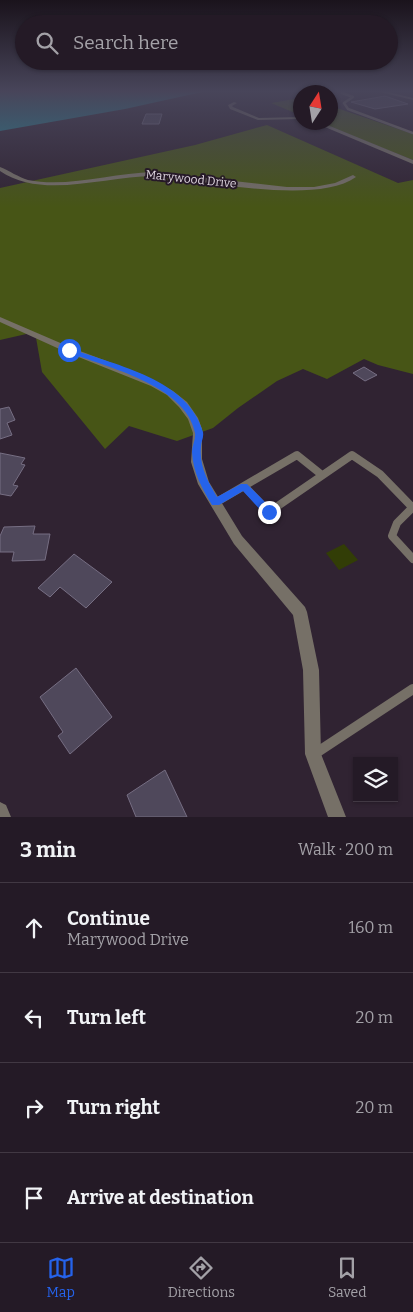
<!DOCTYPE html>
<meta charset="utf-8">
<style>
body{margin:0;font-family:Bitter,serif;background:#2c232e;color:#f1f3f6}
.controls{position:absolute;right:15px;bottom:15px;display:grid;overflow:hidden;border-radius:0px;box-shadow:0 1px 4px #0004}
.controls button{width:45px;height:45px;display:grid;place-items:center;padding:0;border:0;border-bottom:1px solid #413843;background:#241a26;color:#f1f3f6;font:25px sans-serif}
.compass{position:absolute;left:293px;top:85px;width:45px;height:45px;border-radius:50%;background:#241a26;box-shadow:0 1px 4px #0004;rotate:12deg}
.stop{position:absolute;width:15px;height:15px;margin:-11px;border:4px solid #2563eb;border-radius:50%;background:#fff}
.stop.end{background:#2563eb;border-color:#fff;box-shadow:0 1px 5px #0008}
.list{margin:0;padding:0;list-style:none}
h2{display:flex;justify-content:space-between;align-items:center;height:65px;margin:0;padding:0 20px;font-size:21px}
h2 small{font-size:16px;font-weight:400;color:#a3a1a7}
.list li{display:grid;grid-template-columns:32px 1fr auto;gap:15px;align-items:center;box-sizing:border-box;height:90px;padding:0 20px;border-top:1px solid #413843}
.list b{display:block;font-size:19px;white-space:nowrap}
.list p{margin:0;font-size:16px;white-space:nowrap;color:#a3a1a7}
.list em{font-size:16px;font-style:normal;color:#a3a1a7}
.icon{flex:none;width:28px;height:28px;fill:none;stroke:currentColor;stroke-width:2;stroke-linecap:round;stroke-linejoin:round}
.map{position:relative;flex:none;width:413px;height:817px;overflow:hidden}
.search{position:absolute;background:#241a26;box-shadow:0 1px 4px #0004;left:15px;right:15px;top:15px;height:55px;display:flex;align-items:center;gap:12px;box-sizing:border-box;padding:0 18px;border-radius:28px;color:#a3a1a7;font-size:19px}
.sheet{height:425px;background:#241a26}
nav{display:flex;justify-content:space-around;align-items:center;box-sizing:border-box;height:70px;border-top:1px solid #413843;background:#241a26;font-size:14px;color:#a3a1a7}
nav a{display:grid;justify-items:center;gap:2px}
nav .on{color:#2563eb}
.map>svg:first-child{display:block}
</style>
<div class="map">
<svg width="413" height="817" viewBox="0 0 413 817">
<rect width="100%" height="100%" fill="#302332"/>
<path fill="#323d06" d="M 344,544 L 358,560 L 339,570 L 326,553 Z"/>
<path fill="#475516" d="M 300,98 L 300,115 L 271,103 Z
M 331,106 L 413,134 L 413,160 L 319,123 L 330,122 Z
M 267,125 L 398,183 L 413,180 L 413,374 L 378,365 L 364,359 L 327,379 L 303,369 L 277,381 L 238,408 L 213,428 L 177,441 L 129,426 L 105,449 L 42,372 L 35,332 L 0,340 L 0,188 L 195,145 Z"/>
<path fill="#248492" d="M 0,92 L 202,92 L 125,109 L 0,131 Z"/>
<path fill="#4f485b" stroke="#766e83" d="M 385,96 L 408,104 L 375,109 L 351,102 Z
M 146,114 L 162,114 L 159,124 L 142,124 Z
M 364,367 L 377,375 L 365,381 L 353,373 Z
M 9,407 L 15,420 L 7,423 L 12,435 L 0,439 L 0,409 Z
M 0,453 L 25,458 L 21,464 L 25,465 L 13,485 L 18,486 L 11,496 L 0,494 Z
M 35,526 L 33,534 L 50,534 L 45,560 L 12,561 L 14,552 L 0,552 L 0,536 L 4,527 Z
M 74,554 L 112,582 L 86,608 L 60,587 L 50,597 L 38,588 Z
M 76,668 L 112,717 L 70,754 L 58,736 L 63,732 L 40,697 Z
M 165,770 L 187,817 L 136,817 L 127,795 Z"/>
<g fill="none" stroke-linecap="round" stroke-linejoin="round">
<path stroke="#767067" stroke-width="2.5" d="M 342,93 L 353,97 L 344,103 L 348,109 L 413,133"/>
<path stroke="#767067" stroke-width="8" d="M 244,486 L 297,455 L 322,475
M 215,503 L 244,486 L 269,512 L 352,455 L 380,474 L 413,508
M 413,507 L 397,523 L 392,536 L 413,559"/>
<path stroke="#767067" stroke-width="10" d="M 316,753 L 413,689"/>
<path fill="#767067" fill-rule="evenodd" d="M 388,92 L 413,98 L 413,100 L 380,92 Z
M 234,102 L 237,103 L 232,106 L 233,107 L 259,118 L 300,117 L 300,119 L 258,120 L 230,109 L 228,105 Z
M 313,122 L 320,122 L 413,160 L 413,164 Z
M 0,167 C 10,171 18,177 28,180 C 67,188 113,173 153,172 L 287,187 L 314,187 L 335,183 L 353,175 L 356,177 C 315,206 202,180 153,176 C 106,176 42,200 0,171 Z
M 0,317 L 72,348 L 141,374 L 173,391 L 187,402 L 198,418 L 202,429 L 202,459 L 209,482 L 242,536 L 305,607 L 307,612 L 319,670 L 321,754 L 346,817 L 328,817 L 305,754 L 303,670 L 293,615 L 234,544 L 198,484 L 191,462 L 193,433 L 188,419 L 179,407 L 167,395 L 151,386 L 66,352 L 0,322 Z
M 0,802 L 6,805 L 11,817 L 0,817 Z"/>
</g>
<linearGradient id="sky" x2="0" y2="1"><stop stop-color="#1a131c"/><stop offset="0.44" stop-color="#48455a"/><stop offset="1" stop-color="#48455a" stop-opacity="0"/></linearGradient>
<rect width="413" height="207" fill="url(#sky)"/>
<path fill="#2563eb" d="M 67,349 L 72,349 C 117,366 188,379 203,432 C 204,438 201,441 201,447 C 199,466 208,482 217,497 L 241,484 L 247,484 L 272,509 L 272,515 L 265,515 L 243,491 L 219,505 L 212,505 C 202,488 193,473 192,452 C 192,446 196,439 195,433 C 186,385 106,367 67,352 Z"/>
<g text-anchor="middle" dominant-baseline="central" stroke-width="4" stroke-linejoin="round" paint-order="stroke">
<g font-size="12" fill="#dfd6e0" stroke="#261928">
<text transform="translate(191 179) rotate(6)">Marywood Drive</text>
</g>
</g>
</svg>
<div class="controls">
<button><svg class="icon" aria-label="layers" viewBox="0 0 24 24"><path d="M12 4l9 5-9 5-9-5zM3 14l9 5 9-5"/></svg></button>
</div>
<svg class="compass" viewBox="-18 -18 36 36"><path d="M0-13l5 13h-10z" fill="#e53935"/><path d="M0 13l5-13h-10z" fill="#a3a1a7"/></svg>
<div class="stop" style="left:69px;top:350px"></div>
<div class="stop end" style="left:269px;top:512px"></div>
<div class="search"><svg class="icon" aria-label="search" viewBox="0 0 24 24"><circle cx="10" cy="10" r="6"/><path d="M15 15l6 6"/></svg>Search here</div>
</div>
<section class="sheet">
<h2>3 min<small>Walk · 200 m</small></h2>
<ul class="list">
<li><svg class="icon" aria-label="ahead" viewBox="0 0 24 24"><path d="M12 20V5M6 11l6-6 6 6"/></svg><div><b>Continue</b><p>Marywood Drive</p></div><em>160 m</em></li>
<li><svg class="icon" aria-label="left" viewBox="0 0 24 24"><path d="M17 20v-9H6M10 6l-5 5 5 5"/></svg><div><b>Turn left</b></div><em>20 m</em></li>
<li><svg class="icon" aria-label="right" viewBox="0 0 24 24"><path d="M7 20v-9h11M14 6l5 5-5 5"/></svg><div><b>Turn right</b></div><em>20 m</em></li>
<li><svg class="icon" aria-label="arrive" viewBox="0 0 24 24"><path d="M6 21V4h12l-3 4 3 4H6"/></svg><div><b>Arrive at destination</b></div></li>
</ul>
</section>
<nav>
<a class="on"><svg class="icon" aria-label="map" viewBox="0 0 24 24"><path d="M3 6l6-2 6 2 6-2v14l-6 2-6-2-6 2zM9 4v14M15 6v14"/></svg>Map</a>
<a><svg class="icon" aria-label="directions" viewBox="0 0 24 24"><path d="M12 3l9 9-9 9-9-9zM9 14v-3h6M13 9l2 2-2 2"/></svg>Directions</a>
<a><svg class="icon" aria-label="saved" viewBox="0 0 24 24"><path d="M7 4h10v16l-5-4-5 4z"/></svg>Saved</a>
</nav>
